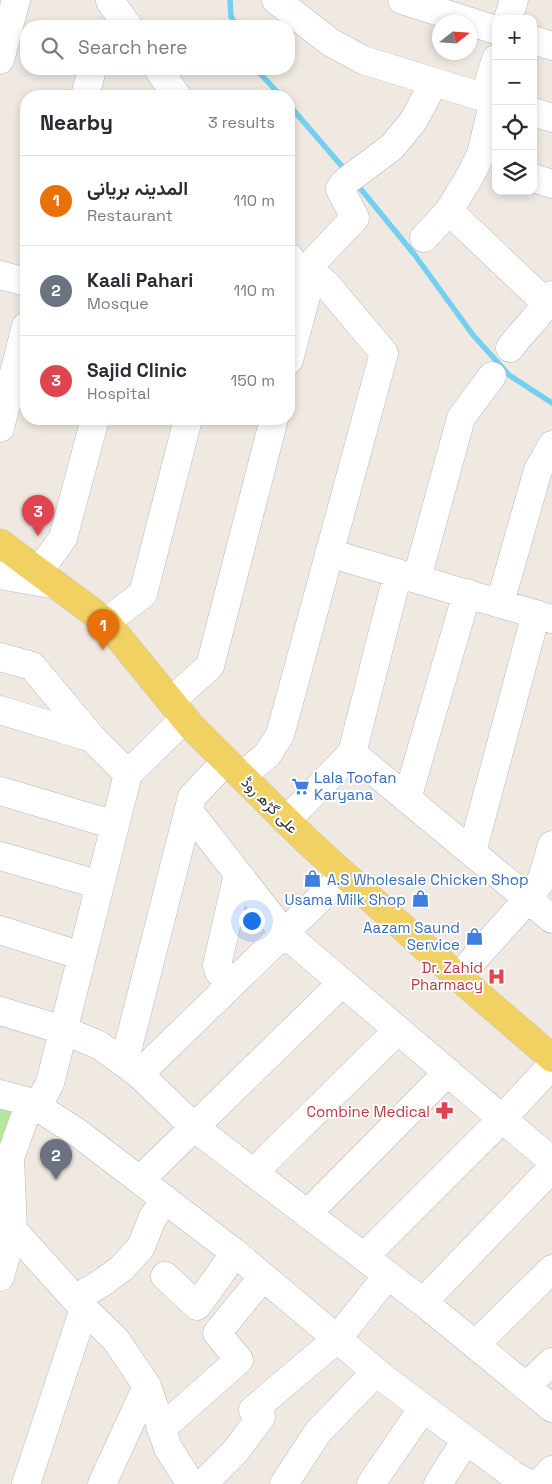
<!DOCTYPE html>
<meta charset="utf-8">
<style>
body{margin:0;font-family:"Space Grotesk",Vazirmatn,sans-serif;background:#f7f7f7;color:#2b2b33}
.controls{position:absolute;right:15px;top:15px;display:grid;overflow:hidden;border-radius:10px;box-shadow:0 2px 8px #0003}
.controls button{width:45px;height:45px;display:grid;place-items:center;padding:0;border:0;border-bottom:1px solid #e1e1e2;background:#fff;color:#2b2b33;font:25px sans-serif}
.compass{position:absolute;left:432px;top:15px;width:45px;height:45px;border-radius:50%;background:#fff;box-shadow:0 2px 8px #0003;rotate:73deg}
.you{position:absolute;left:251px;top:920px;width:18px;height:18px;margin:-12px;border:4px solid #fff;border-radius:50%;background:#1a73e8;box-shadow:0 0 0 8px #1a73e833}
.badge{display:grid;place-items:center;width:32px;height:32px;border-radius:50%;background:#4264fb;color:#fff;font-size:16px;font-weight:700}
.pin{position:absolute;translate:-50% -41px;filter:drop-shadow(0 1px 2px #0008)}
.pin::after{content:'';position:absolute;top:26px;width:18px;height:15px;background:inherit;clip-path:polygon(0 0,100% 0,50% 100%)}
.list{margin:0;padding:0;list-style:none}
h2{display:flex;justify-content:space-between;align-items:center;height:65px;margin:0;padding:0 20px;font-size:21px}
h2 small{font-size:16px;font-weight:400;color:#7c7c81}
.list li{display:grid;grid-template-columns:32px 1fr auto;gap:15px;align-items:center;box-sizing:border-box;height:90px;padding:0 20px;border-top:1px solid #e1e1e2}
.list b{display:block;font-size:19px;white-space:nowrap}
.list p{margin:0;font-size:16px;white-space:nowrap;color:#7c7c81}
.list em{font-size:16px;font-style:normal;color:#7c7c81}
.icon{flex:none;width:28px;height:28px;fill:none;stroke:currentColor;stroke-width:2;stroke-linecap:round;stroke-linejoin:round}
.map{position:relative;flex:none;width:552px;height:1484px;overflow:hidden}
.search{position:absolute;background:#fff;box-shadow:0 2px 8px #0003;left:20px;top:20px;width:275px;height:55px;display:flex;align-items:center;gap:12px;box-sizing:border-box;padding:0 18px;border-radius:20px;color:#7c7c81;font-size:19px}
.panel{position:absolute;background:#fff;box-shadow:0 2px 8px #0003;left:20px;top:90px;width:275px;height:335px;border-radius:20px}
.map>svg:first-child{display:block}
</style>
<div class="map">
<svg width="552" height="1484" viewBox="0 0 552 1484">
<rect width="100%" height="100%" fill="#efe9e1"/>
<path fill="#b6e59e" d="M 0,1099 L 18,1105 L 0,1243 Z"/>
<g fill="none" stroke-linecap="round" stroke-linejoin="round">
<path stroke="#75cff0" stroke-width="5.5" d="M 230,0 L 231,16 L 236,26
M 256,69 L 281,96
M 289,105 L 346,171
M 355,182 L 414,254 L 473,335 L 509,375 L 552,403"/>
<defs>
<path id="minor" d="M 276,0 L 330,42 L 363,60 L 496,101
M 402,0 L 496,30
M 110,1 L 128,26
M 508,19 L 514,0
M 533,40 L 552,46
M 0,60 L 16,0
M 158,69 L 177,96
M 85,96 L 92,69
M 484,97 L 496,59
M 533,112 L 552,118
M 533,178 L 552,184
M 449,211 L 547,304
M 424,238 L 449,211 L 470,176 L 481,154 L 494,100
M 0,275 L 26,282
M 510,348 C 523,330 541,315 552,295
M 289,360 L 316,259 L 355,218 L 340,189 L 345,182 L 392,147 L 414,120 L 434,82
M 0,428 L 26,326
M 329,553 L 552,619
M 39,571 L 63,538 L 95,419
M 0,575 L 56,585
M 417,578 L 461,418 L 492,376
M 500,603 L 538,470 L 552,445
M 106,622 L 143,594 L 188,419
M 0,657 L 32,666 L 92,738 L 128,774
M 171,701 L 210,666 L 274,419
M 0,710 L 92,738
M 352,753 L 552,919
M 242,776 L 267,755 L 280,735 L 384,353 L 327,285 L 312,271 L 299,270 L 289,257
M 0,791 L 115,825
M 407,799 L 467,593
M 189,811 L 284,933 L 552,1161
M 286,821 L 352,753 L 398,573
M 472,852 L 536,614
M 0,856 L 100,885
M 0,930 L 82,956
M 458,977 L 528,899 L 542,879 L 552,845
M 236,980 L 219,972 L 217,965 L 238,874
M 0,1011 L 63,1030 L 99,1045 L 124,1063 L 139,1074 L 195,1128 L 423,1302 L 552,1408
M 124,1063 L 192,797 L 226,761
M 139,1074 L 344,875
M 0,1094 L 30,1102 L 78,1133 L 235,1253 L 386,1380 L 513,1475 L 529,1484
M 37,1107 L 50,1083 L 128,774 L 185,718
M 253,1173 L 398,1030
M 140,1180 L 342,983
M 307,1214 L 448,1072
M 13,1230 L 84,1309 L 116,1340 L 147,1386 L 168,1448 L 191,1484
M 364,1257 L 502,1119 L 552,1065
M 165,1276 L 197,1306 L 235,1253
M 0,1277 L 13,1230 L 10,1158 L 30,1102
M 75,1299 L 103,1282 L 122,1268 L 141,1247 L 152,1219 L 165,1199
M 423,1302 L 552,1168
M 475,1345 L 552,1269
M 526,1386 L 552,1362
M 161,1429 L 239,1360 L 217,1333 L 263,1277
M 26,1484 L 84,1309
M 102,1484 L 147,1386
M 203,1484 L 234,1453 L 261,1417 L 253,1410 L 337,1339 L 388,1275
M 284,1484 L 318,1432 L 376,1372
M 371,1484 L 423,1408
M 438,1484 L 466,1440
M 539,1484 L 552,1470"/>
<path id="major" d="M 0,543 L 106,622 L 191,726 L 308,842 L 458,977 L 552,1058"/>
</defs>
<use href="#minor" stroke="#b4b7c1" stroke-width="29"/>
<use href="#major" stroke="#c9c9c9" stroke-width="29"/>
<use href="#minor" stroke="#fff" stroke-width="28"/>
<use href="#major" stroke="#f2d163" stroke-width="28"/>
</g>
<defs>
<symbol id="supermarket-bare" viewBox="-9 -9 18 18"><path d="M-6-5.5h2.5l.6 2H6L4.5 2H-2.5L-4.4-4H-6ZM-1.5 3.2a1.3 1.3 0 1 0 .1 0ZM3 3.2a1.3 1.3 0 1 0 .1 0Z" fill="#3f7fe0" stroke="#fff" stroke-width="2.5" paint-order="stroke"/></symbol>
<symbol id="shop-bare" viewBox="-9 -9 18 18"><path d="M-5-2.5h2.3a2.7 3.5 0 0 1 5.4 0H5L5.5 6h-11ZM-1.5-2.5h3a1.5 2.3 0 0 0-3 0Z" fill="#3f7fe0" stroke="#fff" stroke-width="2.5" paint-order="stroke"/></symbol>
<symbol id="hospital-bare" viewBox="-9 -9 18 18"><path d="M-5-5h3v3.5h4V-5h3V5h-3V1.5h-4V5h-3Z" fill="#e0444e" stroke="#fff" stroke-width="2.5" paint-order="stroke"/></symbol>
<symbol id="pharmacy-bare" viewBox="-9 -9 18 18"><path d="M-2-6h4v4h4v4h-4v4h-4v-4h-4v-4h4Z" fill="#e0444e" stroke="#fff" stroke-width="2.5" paint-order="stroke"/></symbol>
</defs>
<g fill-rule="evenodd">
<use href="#supermarket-bare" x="288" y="774" width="25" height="25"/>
<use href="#shop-bare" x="300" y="866" width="25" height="25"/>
<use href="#shop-bare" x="408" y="886" width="25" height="25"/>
<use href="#shop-bare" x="462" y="924" width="25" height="25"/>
<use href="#hospital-bare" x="484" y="964" width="25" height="25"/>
<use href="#pharmacy-bare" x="432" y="1098" width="25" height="25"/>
</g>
<g text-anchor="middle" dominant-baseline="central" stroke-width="4" stroke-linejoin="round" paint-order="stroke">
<g font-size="15" fill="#366cbe" stroke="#fff" text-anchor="start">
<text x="314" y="777">Lala Toofan<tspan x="314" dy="17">Karyana</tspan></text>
<text x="327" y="879">A.S Wholesale Chicken Shop</text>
<text x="406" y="899" text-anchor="end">Usama Milk Shop</text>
<text x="460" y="927" text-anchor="end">Aazam Saund<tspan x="460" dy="17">Service</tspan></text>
</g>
<g font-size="15" fill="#2e2e2e" stroke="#fff">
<text transform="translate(270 805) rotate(45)">علی گڑھ روڈ</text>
</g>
<g font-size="15" fill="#be3a42" stroke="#fff" text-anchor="end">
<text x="483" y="967">Dr. Zahid<tspan x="483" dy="17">Pharmacy</tspan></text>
<text x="430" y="1111">Combine Medical</text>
</g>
</g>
</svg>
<div class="controls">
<button>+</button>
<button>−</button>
<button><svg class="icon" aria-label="locate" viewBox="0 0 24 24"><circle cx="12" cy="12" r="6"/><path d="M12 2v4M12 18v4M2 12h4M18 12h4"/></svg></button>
<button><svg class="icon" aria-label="layers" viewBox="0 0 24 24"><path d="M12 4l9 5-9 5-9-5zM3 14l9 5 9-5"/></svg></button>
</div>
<svg class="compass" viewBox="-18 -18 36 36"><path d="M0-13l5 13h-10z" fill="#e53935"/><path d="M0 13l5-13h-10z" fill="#7c7c81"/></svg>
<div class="you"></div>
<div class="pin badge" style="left:103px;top:650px;background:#e8710a">1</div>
<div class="pin badge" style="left:56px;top:1180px;background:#6b7280">2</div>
<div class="pin badge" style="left:38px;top:536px;background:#e0444e">3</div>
<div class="search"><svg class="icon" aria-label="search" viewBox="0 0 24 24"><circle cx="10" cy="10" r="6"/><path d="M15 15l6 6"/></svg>Search here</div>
<section class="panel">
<h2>Nearby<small>3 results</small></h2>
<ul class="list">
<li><span class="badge" style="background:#e8710a">1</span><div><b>المدینہ بریانی</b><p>Restaurant</p></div><em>110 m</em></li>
<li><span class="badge" style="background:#6b7280">2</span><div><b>Kaali Pahari</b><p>Mosque</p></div><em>110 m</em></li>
<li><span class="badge" style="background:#e0444e">3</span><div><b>Sajid Clinic</b><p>Hospital</p></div><em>150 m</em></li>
</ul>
</section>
</div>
